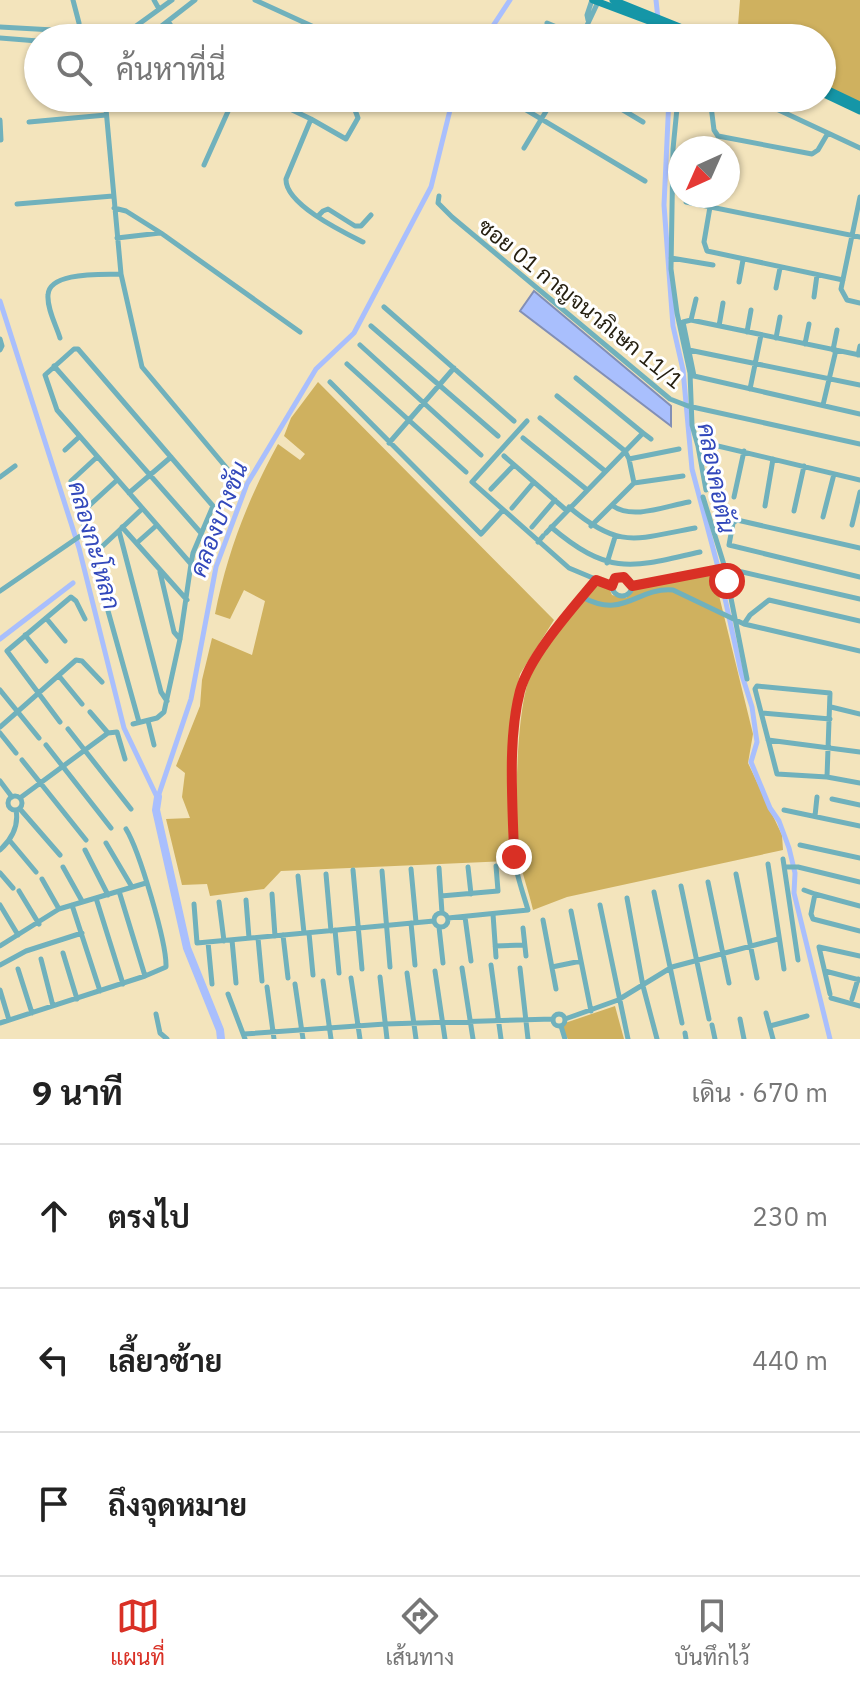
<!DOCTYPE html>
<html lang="th">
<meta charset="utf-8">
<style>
body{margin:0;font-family:"IBM Plex Sans",Sarabun,sans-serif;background:#f6f6f6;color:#222}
.compass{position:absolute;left:668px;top:136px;width:72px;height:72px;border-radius:50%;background:#fff;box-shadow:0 2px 6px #0004;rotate:225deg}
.stop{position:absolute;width:24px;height:24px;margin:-18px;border:6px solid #d93025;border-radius:50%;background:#fff}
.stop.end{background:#d93025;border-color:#fff;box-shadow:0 2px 8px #0008}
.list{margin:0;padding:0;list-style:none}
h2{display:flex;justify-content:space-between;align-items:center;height:104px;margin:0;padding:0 32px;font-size:34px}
h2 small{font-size:26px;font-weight:400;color:#767676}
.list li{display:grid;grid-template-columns:52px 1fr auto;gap:24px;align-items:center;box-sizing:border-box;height:144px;padding:0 32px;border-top:2px solid #e0e0e0}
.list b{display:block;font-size:30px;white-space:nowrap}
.list em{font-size:26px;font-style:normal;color:#767676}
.icon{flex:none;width:44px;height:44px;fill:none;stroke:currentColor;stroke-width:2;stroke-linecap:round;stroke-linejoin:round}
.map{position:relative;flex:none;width:860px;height:1039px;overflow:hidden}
.search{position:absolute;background:#fff;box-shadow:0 2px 6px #0004;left:24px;right:24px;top:24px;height:88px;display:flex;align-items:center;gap:20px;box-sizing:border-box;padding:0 28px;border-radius:44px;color:#767676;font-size:30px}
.sheet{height:536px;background:#fff}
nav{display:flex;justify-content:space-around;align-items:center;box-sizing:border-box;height:112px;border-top:2px solid #e0e0e0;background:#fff;font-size:22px;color:#767676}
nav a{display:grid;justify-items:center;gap:4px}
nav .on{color:#d93025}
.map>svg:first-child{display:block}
</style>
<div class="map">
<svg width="860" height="1039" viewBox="0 0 860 1039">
<rect width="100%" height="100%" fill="#f3e4bc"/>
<path fill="#cfb15f" d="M 740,0 L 860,0 L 860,104 L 822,87 L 822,38 L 737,38 Z
M 318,382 L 554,620 L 520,674 L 512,709 L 508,861 L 281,871 L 264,889 L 210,896 L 207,884 L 182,885 L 166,819 L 190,818 L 182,797 L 185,773 L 176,766 L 200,706 L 202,680 L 212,638 L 252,655 L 265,601 L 244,590 L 230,619 L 215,614 C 227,553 248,499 278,444 L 300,460 L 305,454 L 284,436 L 291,418 Z
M 713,571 L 753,734 L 748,763 L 782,835 L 783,850 L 567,897 L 533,910 C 529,892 522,874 519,856 C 514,820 516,709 530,677 C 547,641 573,612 599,582 L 608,586 L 612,595 L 626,598 L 635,589 Z
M 615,1006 L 624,1039 L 568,1039 L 562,1029 L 565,1023 Z"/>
<path fill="#a9bffd" stroke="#828fb6" stroke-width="2" d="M 534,291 L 671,406 L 671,426 L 520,311 Z"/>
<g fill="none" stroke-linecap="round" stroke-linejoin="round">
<path stroke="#a9bffd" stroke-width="5" d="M 656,0 L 660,38
M 485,38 L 510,0
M 669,98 L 664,205 L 673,326 L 683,370 L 692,469 L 719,571 L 741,672 L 752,707 L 757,742 L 751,762 L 770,808 L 779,821 L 789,848 L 795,873 L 794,893 L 830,1039
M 0,301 L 79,548 L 124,728 L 157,797
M 0,639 L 73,583
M 158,797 L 191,699 L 216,567 L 247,484 L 316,369 L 354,333 L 431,187 L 453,98"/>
<path stroke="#a9bffd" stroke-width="8" d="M 158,797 L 156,810 L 187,948 L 220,1030 L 221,1039"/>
<path stroke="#70b1bc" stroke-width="5" d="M 73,0 L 79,23 L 80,38
M 154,0 L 159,9
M 255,0 L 338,38
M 588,20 L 587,15 L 592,0
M 168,21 L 179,38
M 547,23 L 583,38
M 0,27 L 125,34 L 172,0
M 0,38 L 38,41
M 146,38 L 195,0
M 581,38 L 599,0
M 105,98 L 121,274 L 142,367 L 235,478
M 267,98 L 311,119 L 286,179 C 285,204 343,232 363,242
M 506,98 L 645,181
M 603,98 L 643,122
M 678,98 L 673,149 L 671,269 L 677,313 L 690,373 L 692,425 L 698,446 L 706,490
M 710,98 L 714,130 L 718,136 L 812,154 L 818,150 L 828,133
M 753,98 L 860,148
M 311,119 L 346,139 L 358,118 L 355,110 L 360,100
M 0,120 L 1,140
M 29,122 L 106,115
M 524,148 L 554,98
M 204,165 L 234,98
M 439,196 L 438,203 L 452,217 L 670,399 L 688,406 L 860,444
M 860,197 L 841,289 L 847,300 L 860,303
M 686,202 L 860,237
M 17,204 L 113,196
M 710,207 L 704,242 L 707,251 L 843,280
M 114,208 L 126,211 L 161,233 L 300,332
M 318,216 L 323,211 L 328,209 L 355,226 L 361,226 L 371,215
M 117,238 L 160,233
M 671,258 L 713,265
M 739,282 L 743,260
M 776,288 L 780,268
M 814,297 L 817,275
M 384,307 L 514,421
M 691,320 L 696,299
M 371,326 L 498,436
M 719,326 L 723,303
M 747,332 L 751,310
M 60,338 C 56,325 47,309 48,295 C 49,271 104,275 121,274
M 776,338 L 780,317
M 0,339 L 2,346 L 0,350
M 805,344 L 809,324
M 360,345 L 481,455
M 689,350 L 860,385
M 833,350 L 837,330
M 858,355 L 860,346
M 860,355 L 691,320 L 683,322 L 694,376 L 860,414
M 347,364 L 466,472
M 54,366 L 201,533
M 330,382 L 481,534 L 503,510
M 750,389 L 761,335
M 557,396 L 625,451 L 629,459 L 634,483
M 823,405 L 836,350
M 540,418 L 605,471
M 527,421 L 472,482 L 569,568 L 612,586
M 643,433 L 651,439
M 523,438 L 586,489
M 697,441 L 860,480
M 389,443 L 454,368
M 65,450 L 79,437
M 504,456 L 566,510
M 629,459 L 679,449
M 0,477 L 15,466
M 71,481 L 97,457
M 491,489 L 514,465
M 129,493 L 171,457
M 703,497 L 725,568 L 747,679
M 734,497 L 744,451
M 613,506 C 633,520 666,506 689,502
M 765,506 L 773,459
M 569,507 C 620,550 635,539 695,528
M 512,508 L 534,482
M 794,511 L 804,466
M 823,517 L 834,474
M 852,525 L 860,492
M 591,526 L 634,483 L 683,476
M 122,527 L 187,600
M 532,527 L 555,500
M 551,527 C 609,576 631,568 700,552
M 119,531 L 161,692 L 167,701
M 86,532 L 80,514 L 116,481
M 546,533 L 643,433 L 576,378
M 139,541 L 157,525
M 538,542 L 543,536
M 860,548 L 737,520 L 733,523 L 729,545 L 860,577
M 92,556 L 142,509
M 607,563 L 615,537
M 160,572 L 174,632 L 180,639
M612 586a10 10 0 1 1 20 0a10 10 0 1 1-20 0Z
M 632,586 L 725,568 L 860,599
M 0,591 L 86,532 L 139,722
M 582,597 C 625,620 636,587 673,590 L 744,624 L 860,651
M 46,618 L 65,641
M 744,624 L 750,615 L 769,600 L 860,621
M 25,635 L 46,661
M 59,676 L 82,704
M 0,690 L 39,738
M 831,707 L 860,714
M 90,712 L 108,733 L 117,732 L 125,759
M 762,713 L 830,719
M 148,721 L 154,745
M 60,722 L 7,651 L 71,597 L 76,601 L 85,619
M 133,724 L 157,718 L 164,712 L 180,639 L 191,564 L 193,553 L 213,506 L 78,349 L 74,349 L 45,375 L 57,410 L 191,564
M 0,727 L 76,660 L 82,661 L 102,682
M 68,729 L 131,809
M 0,733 L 16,753
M 768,740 L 860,752
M 46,745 L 111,828
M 22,760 L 86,840
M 827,777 L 830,693 L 757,686 L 755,689 L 777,774 L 827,777 L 860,783
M 0,781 L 12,797
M8 803a7 7 0 1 1 14 0a7 7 0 1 1-14 0Z
M 20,798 L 108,733
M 832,799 L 860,805
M 20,809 L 60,855
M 784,810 L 860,826
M 815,816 L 817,797
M 10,841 L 36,872
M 106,843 L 132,887
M 800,845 L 860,858
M 0,850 C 12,839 19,826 16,810
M 85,850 L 108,895
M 783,859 L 798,960
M 768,864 L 784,969
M 63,867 L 82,901
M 468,867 L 471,894
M 785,867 L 798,867 L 860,882
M 439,868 L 442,913
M 411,869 L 416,922
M 353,870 L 362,969
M 382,871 L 390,967
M 0,873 L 13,888
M 326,874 L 331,931
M 736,874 L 757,978
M 298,876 L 304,933
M 42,879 L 59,909
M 708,882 L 729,983
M 681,886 L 709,1019
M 804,890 L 815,894
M 19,891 L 39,924
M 119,891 L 145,976
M 654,892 L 682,1023
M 272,894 L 275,936
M 441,896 L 498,891 L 496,866
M 96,898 L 123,984
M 627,898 L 643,986 L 657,1039
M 246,900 L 249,938
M 219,902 L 224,941
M 194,904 L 197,943 L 434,921
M 0,905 L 18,935
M 72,905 L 100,991
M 600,905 L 628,1039
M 860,906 L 815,894 L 811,914 L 813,919 L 860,931
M 571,911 L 591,1011
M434 920a7 7 0 1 1 14 0a7 7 0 1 1-14 0Z
M 493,914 L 496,957
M 465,917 L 471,961
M 448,918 L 528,910 C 523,893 516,874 514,857 C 510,824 510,713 522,685 C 540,646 568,613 596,580
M 543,920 L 556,989
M 411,923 L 415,965
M 439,927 L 443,963
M 523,928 L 526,956
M 335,930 L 339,973
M 309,933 L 313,975
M 283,935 L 288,978
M 258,938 L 262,981
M 232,940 L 236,983
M 208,942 L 212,984
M 0,946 L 59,909 L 146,883
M 495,946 L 524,945
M 63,953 L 77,999
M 41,959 L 53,1006
M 0,965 L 26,951 L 82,933
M 491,965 L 501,1039
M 552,967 L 581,961
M 462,968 L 473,1039
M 520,968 L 528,1039
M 18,969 L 32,1013
M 435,971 L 445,1039
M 825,971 L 860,980
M 407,973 L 416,1039
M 380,977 L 387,1039
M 351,978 L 360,1039
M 323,981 L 331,1039
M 295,984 L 303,1039
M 267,987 L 274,1039
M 0,990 L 9,1020
M 228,994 L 245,1039
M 830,994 L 819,947 L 860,956
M 831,998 L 860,1006
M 852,999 L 858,979
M 766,1013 L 773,1039
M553 1020a6 6 0 1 1 12 0a6 6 0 1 1-12 0Z
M 156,1014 L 160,1033 L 167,1039
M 565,1019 L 618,1000 L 672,967 L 778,939
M 740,1019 L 744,1039
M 0,1023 L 145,976 L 166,967 C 167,943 139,850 126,829
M 712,1025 L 715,1039
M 561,1026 L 565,1039
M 770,1026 L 807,1016
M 685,1033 L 686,1039
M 244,1034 L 385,1024 L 553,1019"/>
<path stroke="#1596a7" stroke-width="7" d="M 593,0 L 694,38
M 613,0 L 707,38
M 822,87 L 860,105
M 822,93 L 860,111"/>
</g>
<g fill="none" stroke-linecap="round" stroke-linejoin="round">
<path stroke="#d93025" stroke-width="10" d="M 514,857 C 513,805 507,741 520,691 C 530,655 572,609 596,580 L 612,586 L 615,578 L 624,577 L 632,586 L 725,568 L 727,581"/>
</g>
<g text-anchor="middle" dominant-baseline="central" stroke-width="6" stroke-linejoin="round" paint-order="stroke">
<g font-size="22" fill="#262011" stroke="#fff">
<text transform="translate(581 303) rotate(39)">ซอย 01 กาญจนาภิเษก 11/1</text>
</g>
<g font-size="24" font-style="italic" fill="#3248bb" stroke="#fff">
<text transform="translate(717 478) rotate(79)">คลองคอตัน</text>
<text transform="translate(218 519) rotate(-69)">คลองบางชัน</text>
<text transform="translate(95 545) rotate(74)">คลองกะโหลก</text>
</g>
</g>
</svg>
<svg class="compass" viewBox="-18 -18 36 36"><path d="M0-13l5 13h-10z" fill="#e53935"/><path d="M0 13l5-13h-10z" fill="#767676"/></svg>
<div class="stop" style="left:727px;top:581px"></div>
<div class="stop end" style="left:514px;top:857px"></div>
<div class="search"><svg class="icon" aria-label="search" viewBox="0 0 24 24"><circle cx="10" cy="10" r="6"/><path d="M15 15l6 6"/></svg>ค้นหาที่นี่</div>
</div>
<section class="sheet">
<h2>9 นาที<small>เดิน · 670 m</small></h2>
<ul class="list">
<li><svg class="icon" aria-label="ahead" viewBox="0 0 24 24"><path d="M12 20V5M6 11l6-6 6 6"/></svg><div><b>ตรงไป</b></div><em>230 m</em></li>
<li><svg class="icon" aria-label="left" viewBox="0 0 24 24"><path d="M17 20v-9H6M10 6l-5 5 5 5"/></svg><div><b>เลี้ยวซ้าย</b></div><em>440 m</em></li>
<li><svg class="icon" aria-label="arrive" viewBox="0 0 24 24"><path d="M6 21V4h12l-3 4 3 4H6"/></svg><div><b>ถึงจุดหมาย</b></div></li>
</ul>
</section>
<nav>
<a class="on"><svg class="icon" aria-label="map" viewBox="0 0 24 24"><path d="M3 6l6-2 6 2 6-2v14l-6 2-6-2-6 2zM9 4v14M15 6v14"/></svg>แผนที่</a>
<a><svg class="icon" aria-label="directions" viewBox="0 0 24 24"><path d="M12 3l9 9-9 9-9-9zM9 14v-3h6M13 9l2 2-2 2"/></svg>เส้นทาง</a>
<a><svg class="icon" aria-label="saved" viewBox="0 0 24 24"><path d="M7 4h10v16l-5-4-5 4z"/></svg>บันทึกไว้</a>
</nav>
